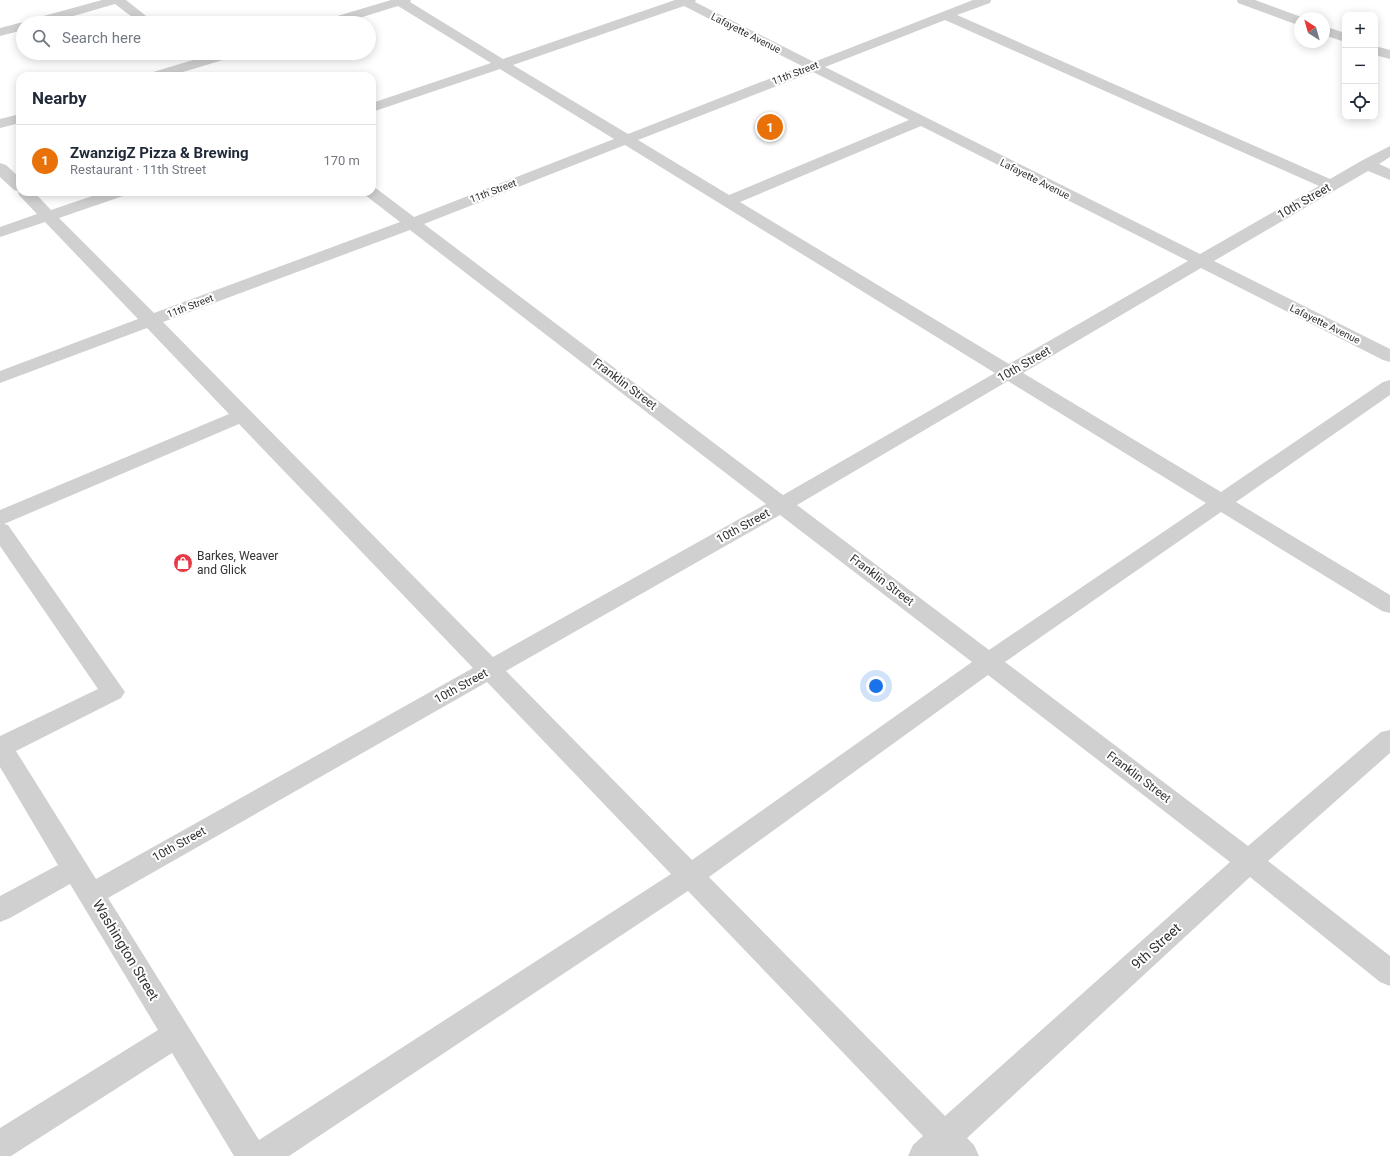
<!DOCTYPE html>
<meta charset="utf-8">
<style>
body{margin:0;font-family:Roboto,sans-serif;background:#f6f6f7;color:#1f2937}
.controls{position:absolute;right:12px;top:12px;display:grid;overflow:hidden;border-radius:8px;box-shadow:0 2px 10px #0003}
.controls button{width:36px;height:36px;display:grid;place-items:center;padding:0;border:0;border-bottom:1px solid #e0e1e3;background:#fff;color:#1f2937;font:20px sans-serif}
.compass{position:absolute;left:1294px;top:12px;width:36px;height:36px;border-radius:50%;background:#fff;box-shadow:0 2px 10px #0003;rotate:323deg}
.you{position:absolute;left:876px;top:686px;width:14px;height:14px;margin:-10px;border:3px solid #fff;border-radius:50%;background:#1a73e8;box-shadow:0 0 0 6px #1a73e833}
.badge{display:grid;place-items:center;width:26px;height:26px;border-radius:50%;background:#111827;color:#fff;font-size:13px;font-weight:700}
.pin{position:absolute;translate:-50% -50%;border:2px solid #fff;box-shadow:0 1px 4px #0006}
.list{margin:0;padding:0;list-style:none}
h2{display:flex;justify-content:space-between;align-items:center;height:52px;margin:0;padding:0 16px;font-size:17px}
h2 small{font-size:13px;font-weight:400;color:#747a83}
.list li{display:grid;grid-template-columns:26px 1fr auto;gap:12px;align-items:center;box-sizing:border-box;height:72px;padding:0 16px;border-top:1px solid #e0e1e3}
.list b{display:block;font-size:15px;white-space:nowrap}
.list p{margin:0;font-size:13px;white-space:nowrap;color:#747a83}
.list em{font-size:13px;font-style:normal;color:#747a83}
.icon{flex:none;width:22px;height:22px;fill:none;stroke:currentColor;stroke-width:2;stroke-linecap:round;stroke-linejoin:round}
.map{position:relative;flex:none;width:1390px;height:1156px;overflow:hidden}
.search{position:absolute;background:#fff;box-shadow:0 2px 10px #0003;left:16px;top:16px;width:360px;height:44px;display:flex;align-items:center;gap:10px;box-sizing:border-box;padding:0 14px;border-radius:22px;color:#747a83;font-size:15px}
.panel{position:absolute;background:#fff;box-shadow:0 2px 10px #0003;left:16px;top:72px;width:360px;height:124px;border-radius:12px}
.map>svg:first-child{display:block}
</style>
<div class="map">
<svg width="1390" height="1156" viewBox="0 0 1390 1156">
<rect width="100%" height="100%" fill="#fff"/>
<g fill="none" stroke-linecap="round" stroke-linejoin="round">
<path fill="#d0d0d0" fill-rule="evenodd" d="M 102,0 L 126,0 L 155,23 L 140,23 L 115,4 L 49,23 L 27,23 L 29,20 Z
M 391,0 L 411,0 L 410,2 L 503,59 L 675,0 L 696,0 L 695,2 L 814,62 L 973,0 L 991,0 L 990,3 L 957,15 L 1330,179 L 1361,161 L 1390,146 L 1390,157 L 1379,164 L 1390,169 L 1390,180 L 1368,171 L 1214,261 L 1390,349 L 1390,362 L 1383,360 L 1201,268 L 1023,373 L 1221,492 L 1383,382 L 1390,380 L 1390,395 L 1236,502 L 1390,595 L 1390,613 L 1382,611 L 1221,512 L 1005,662 L 1248,846 L 1381,732 L 1390,730 L 1390,753 L 1268,861 L 1390,956 L 1390,986 L 1380,982 L 1250,877 L 967,1138 L 974,1145 L 979,1156 L 908,1156 L 913,1145 L 923,1136 L 688,891 L 289,1156 L 234,1156 L 172,1053 L 11,1156 L 0,1156 L 0,1128 L 158,1030 L 70,884 L 10,918 L 0,922 L 0,896 L 58,865 L 0,767 L 0,736 L 98,689 L 0,546 L 0,510 L 229,414 L 147,328 L 0,383 L 0,371 L 138,319 L 45,222 L 0,237 L 0,227 L 37,214 L 19,195 L 18,191 L 14,190 L 0,177 L 0,163 L 6,165 L 20,178 L 20,192 L 34,192 L 51,210 L 104,192 L 128,192 L 126,195 L 59,218 L 154,313 L 400,222 L 365,195 L 363,192 L 372,192 L 372,187 L 377,189 L 414,217 L 614,139 L 500,69 L 372,112 L 372,103 L 491,63 L 398,6 L 343,23 L 322,23 L 324,20 ZM 684,6 L 802,66 L 628,134 L 513,65 ZM 945,20 L 1319,186 L 1200,254 L 825,67 ZM 813,72 L 909,120 L 729,195 L 638,140 ZM 921,126 L 1188,261 L 1009,364 L 740,202 ZM 625,145 L 995,373 L 783,495 L 424,224 ZM 410,230 L 766,504 L 493,657 L 163,322 ZM 1008,381 L 1206,503 L 989,650 L 797,505 ZM 239,424 L 473,668 L 96,879 L 16,751 L 121,698 L 125,692 L 8,525 L 4,524 ZM 780,515 L 972,662 L 692,860 L 506,671 ZM 988,675 L 1230,862 L 945,1116 L 709,877 ZM 487,682 L 671,874 L 259,1140 L 108,898 Z
M 1237,0 L 1255,0 L 1304,18 L 1300,18 L 1300,25 L 1295,24 L 1238,3 Z
M 23,22 L 27,23 L 23,23 L 23,30 L 0,36 L 0,28 Z
M 1324,26 L 1345,33 L 1345,42 L 1324,35 Z
M 1375,46 L 1390,50 L 1390,59 L 1375,55 Z
M 216,53 L 238,53 L 236,56 L 170,76 L 148,76 L 150,73 Z
M 20,114 L 20,123 L 0,128 L 0,119 Z"/>
</g>
<defs>
<symbol id="shop-disc" viewBox="-11 -11 22 22"><circle r="9.5" fill="#e63946" stroke="#fff"/><path d="M-5-2.5h2.3a2.7 3.5 0 0 1 5.4 0H5L5.5 6h-11ZM-1.5-2.5h3a1.5 2.3 0 0 0-3 0Z" fill="#fff"/></symbol>
</defs>
<g fill-rule="evenodd">
<use href="#shop-disc" x="172" y="552" width="22" height="22"/>
</g>
<g text-anchor="middle" dominant-baseline="central" stroke-width="4" stroke-linejoin="round" paint-order="stroke">
<g font-size="10" fill="#333" stroke="#fff">
<text transform="translate(746 33) rotate(27)">Lafayette Avenue</text>
<text transform="translate(795 73) rotate(-21)">11th Street</text>
<text transform="translate(1035 179) rotate(27)">Lafayette Avenue</text>
<text transform="translate(493 191) rotate(-21)">11th Street</text>
<text transform="translate(190 306) rotate(-21)">11th Street</text>
<text transform="translate(1325 324) rotate(26)">Lafayette Avenue</text>
</g>
<g font-size="12" fill="#333" stroke="#fff">
<text transform="translate(1304 201) rotate(-30)">10th Street</text>
<text transform="translate(1024 364) rotate(-30)">10th Street</text>
<text transform="translate(625 384) rotate(37)">Franklin Street</text>
<text transform="translate(743 526) rotate(-29)">10th Street</text>
<text transform="translate(882 580) rotate(37)">Franklin Street</text>
<text transform="translate(461 686) rotate(-29)">10th Street</text>
<text transform="translate(1139 777) rotate(37)">Franklin Street</text>
<text transform="translate(179 844) rotate(-29)">10th Street</text>
</g>
<g font-size="12" fill="#333" stroke="#fff" text-anchor="start">
<text x="197" y="556">Barkes, Weaver<tspan x="197" dy="14">and Glick</tspan></text>
</g>
<g font-size="14" fill="#333" stroke="#fff">
<text transform="translate(1156 946) rotate(-42)">9th Street</text>
<text transform="translate(126 950) rotate(59)">Washington Street</text>
</g>
</g>
</svg>
<div class="controls">
<button>+</button>
<button>−</button>
<button><svg class="icon" aria-label="locate" viewBox="0 0 24 24"><circle cx="12" cy="12" r="6"/><path d="M12 2v4M12 18v4M2 12h4M18 12h4"/></svg></button>
</div>
<svg class="compass" viewBox="-18 -18 36 36"><path d="M0-13l5 13h-10z" fill="#e53935"/><path d="M0 13l5-13h-10z" fill="#747a83"/></svg>
<div class="you"></div>
<div class="pin badge" style="left:770px;top:127px;background:#e8710a">1</div>
<div class="search"><svg class="icon" aria-label="search" viewBox="0 0 24 24"><circle cx="10" cy="10" r="6"/><path d="M15 15l6 6"/></svg>Search here</div>
<section class="panel">
<h2>Nearby<small></small></h2>
<ul class="list">
<li><span class="badge" style="background:#e8710a">1</span><div><b>ZwanzigZ Pizza &amp; Brewing</b><p>Restaurant · 11th Street</p></div><em>170 m</em></li>
</ul>
</section>
</div>
